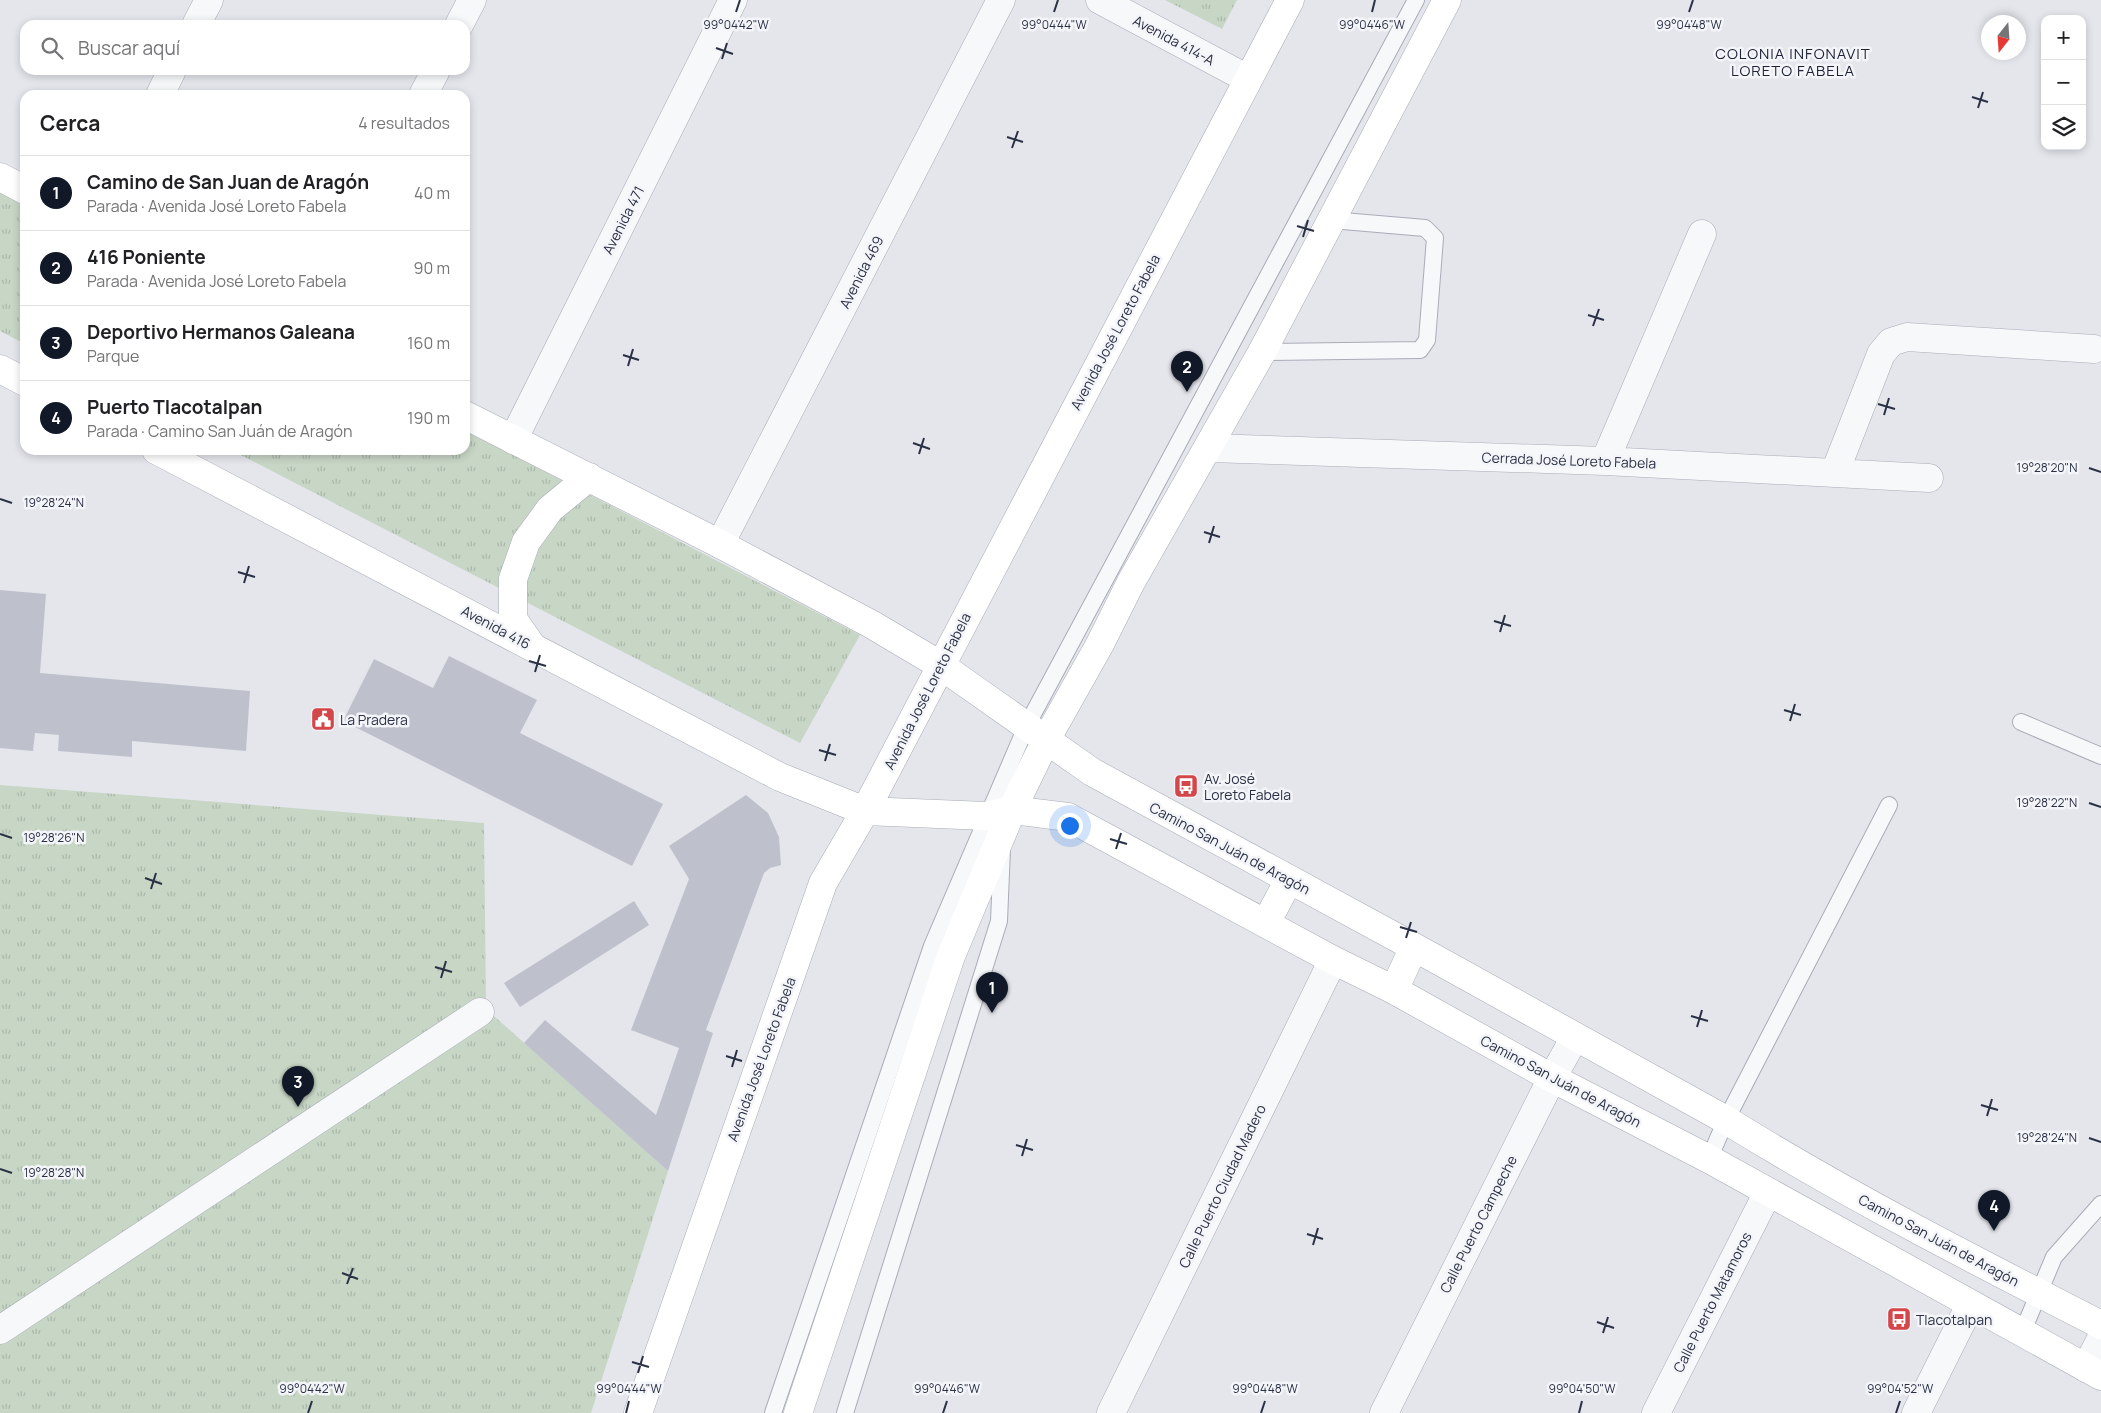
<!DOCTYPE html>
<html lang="es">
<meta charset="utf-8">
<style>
body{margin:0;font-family:Manrope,sans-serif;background:#f2f2f2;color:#202124}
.controls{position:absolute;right:15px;top:15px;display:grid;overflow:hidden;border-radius:10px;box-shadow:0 2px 8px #0003}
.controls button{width:45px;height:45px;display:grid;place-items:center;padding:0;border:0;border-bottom:1px solid #e0e0e0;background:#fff;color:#202124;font:25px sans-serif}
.compass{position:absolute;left:1981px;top:15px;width:45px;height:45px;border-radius:50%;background:#fff;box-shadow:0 2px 8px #0003;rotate:197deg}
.you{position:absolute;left:1069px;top:825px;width:18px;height:18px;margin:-12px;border:4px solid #fff;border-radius:50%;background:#1a73e8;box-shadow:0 0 0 8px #1a73e833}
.badge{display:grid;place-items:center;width:32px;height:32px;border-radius:50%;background:#111827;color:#fff;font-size:16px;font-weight:700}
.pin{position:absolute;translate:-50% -41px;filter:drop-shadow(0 1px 2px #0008)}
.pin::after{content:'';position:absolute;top:26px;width:18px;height:15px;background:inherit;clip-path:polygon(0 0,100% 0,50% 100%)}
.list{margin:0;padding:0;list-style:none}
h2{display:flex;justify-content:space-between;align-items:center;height:65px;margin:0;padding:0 20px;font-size:21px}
h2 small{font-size:16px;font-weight:400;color:#757577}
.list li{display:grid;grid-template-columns:32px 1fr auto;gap:15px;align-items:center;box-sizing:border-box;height:75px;padding:0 20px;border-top:1px solid #e0e0e0}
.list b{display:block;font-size:19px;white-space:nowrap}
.list p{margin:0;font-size:16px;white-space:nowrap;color:#757577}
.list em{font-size:16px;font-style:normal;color:#757577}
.icon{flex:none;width:28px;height:28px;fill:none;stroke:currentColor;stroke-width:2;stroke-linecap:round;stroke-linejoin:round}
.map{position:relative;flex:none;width:2101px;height:1413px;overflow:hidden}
.search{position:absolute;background:#fff;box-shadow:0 2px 8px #0003;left:20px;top:20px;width:450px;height:55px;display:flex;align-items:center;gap:12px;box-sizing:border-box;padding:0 18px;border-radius:15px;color:#757577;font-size:19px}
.panel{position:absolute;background:#fff;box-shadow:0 2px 8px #0003;left:20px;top:90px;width:450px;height:365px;border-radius:15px}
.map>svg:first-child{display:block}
</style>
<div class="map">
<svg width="2101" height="1413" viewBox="0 0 2101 1413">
<defs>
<pattern id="park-tufts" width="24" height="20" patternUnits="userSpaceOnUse" patternTransform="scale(1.25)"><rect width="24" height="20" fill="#c7d6c5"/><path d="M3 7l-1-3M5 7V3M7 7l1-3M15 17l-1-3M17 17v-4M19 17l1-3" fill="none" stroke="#abb8ab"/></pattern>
</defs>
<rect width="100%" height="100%" fill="#e4e6ec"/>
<path fill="url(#park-tufts)" d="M 1165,0 L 1237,0 L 1222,29 Z
M 0,189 L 25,202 L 25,344 L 0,331 Z
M 465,430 L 860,635 L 800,743 L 231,450 L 465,450 Z
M 0,785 L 484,823 L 486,1009 L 668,1171 L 591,1413 L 0,1413 Z"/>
<path fill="#bec1cc" d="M 0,590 L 46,594 L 40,673 L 250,691 L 246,751 L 132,741 L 132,757 L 58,751 L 59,735 L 35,733 L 33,751 L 0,748 Z
M 449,656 L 537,700 L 520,733 L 663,804 L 632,866 L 343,721 L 374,659 L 433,688 Z
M 746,795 L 768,813 L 779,837 L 781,865 L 770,868 L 764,873 L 706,1030 L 713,1033 L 668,1171 L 524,1043 L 545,1020 L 656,1115 L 679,1048 L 631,1030 L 689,879 L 669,846 Z
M 634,901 L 649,925 L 520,1007 L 504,983 Z"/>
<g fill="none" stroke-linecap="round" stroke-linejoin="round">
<defs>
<path id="lane" d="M 1262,352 L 1420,350 L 1427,340 L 1435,238 L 1425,228 L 1331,220
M 2021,722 L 2101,756
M 1709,1159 L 1726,1120 L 1889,805
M 2022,1333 L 2054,1257 L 2101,1204
M 773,1413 L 932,946 L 1026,727 L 1416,0
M 845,1413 L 999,921 L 1002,849"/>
<path id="street" d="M 1100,0 L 1248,79
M 196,25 L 209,0
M 459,25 L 472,0
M 160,95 L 172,70
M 423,95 L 436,70
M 513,440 L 733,0
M 1209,448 L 1605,461 L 1929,478
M 1605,461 L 1702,234
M 1835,472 L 1881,354 L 1891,342 L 1907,337 L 2094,349
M 720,544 L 1001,0
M 0,1330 L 480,1012
M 2086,1368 L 2101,1339
M 1111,1413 L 1333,960
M 1384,1413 L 1552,1078 L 1575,1037
M 1656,1413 L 1768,1192
M 1916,1413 L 1970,1305"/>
<path id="secondary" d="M 0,177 L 25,190
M 0,369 L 25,382
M 465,415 L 720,544 L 871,624 L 940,665 L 1092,772 L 1414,947 L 1726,1120 C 1847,1195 1974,1260 2101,1325
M 156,450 L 780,777 L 865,811 L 986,816 L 1012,810 L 1068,817 L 1333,960 L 1394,990 L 1552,1078 L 1709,1159 L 2101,1376
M 531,645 L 513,619 L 513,579 L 526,542 L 550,509 L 589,477
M 1266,923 L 1289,880
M 1394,990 L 1414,947
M 638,1413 L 823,883 L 865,811 L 1290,0
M 798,1413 L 951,956 L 1012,810 L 1046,740 L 1100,644 L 1131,582 L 1262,352 L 1447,0"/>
</defs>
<use href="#lane" stroke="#a9acb7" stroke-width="18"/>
<use href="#street" stroke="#a9acb7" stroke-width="29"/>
<use href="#secondary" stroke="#a9acb7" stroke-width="29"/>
<use href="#lane" stroke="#f7f8fa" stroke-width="16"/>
<use href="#street" stroke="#f7f8fa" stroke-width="28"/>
<use href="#secondary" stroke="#fff" stroke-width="28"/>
</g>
<path fill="none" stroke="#2b3145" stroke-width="2" d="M 736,12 L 740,0M 1054,12 L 1058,0M 1372,12 L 1375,0M 1689,12 L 1693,0M 716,48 L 733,54M 722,59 L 727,43M 1972,97 L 1988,102M 1978,108 L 1983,92M 1007,137 L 1023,142M 1012,148 L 1018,131M 1297,226 L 1314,231M 1303,237 L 1308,220M 1588,315 L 1604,320M 1593,326 L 1599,309M 623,355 L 639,360M 628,366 L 633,349M 1878,404 L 1895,409M 1884,415 L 1889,398M 913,443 L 930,449M 919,454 L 924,438M 2089,468 L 2101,472M 0,499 L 12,503M 1204,532 L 1220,537M 1209,543 L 1214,526M 238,572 L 255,577M 244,583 L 249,566M 1494,621 L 1511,626M 1500,632 L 1505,615M 529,661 L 546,666M 535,672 L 540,655M 1784,710 L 1801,715M 1790,721 L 1795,704M 819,750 L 836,755M 825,761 L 830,744M 2089,803 L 2101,807M 0,834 L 12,838M 1110,839 L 1127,844M 1116,849 L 1121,833M 145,878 L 162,884M 151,889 L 156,873M 1400,927 L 1417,932M 1406,938 L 1411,922M 435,967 L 452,972M 441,978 L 446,961M 1691,1016 L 1708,1021M 1697,1027 L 1702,1010M 726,1056 L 742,1061M 732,1067 L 737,1050M 1981,1105 L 1998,1110M 1987,1116 L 1992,1099M 2089,1138 L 2101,1142M 1016,1145 L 1033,1150M 1022,1156 L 1027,1139M 0,1169 L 12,1173M 1307,1234 L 1323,1239M 1313,1245 L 1318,1228M 342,1273 L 358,1279M 347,1284 L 353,1268M 1597,1322 L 1614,1328M 1603,1333 L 1608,1317M 632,1362 L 649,1367M 638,1373 L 643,1356M 308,1413 L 312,1401M 626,1413 L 629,1401M 943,1413 L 947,1401M 1261,1413 L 1265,1401M 1579,1413 L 1582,1401M 1896,1413 L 1900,1401"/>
<defs>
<symbol id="civic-square" viewBox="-11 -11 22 22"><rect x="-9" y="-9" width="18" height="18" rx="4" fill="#d3474a" stroke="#f4f5f9"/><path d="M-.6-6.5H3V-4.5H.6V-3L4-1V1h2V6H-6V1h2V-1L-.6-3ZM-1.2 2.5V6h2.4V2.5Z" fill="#fff"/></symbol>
<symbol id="bus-square" viewBox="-11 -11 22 22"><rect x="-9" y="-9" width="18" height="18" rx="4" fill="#d3474a" stroke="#f4f5f9"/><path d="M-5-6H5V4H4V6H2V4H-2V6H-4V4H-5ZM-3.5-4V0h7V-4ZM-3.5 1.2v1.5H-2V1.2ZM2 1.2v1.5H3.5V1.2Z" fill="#fff"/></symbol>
</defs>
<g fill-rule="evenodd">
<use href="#civic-square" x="309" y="705" width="28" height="28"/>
<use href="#bus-square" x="1172" y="772" width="28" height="28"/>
<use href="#bus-square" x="1885" y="1305" width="28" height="28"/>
</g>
<g text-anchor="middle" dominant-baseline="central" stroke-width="5" stroke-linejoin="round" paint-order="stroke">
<g font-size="14" fill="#2b3145" stroke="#f4f5f9">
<text transform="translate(1174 40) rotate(28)">Avenida 414-A</text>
<text transform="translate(623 220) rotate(-63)">Avenida 471</text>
<text transform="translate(861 272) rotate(-63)">Avenida 469</text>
<text transform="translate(1115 332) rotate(-62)">Avenida José Loreto Fabela</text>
<text transform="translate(1569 460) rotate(2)">Cerrada José Loreto Fabela</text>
<text transform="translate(496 627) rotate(28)">Avenida 416</text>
<text transform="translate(927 691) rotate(-63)">Avenida José Loreto Fabela</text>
<text transform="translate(1230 848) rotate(28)">Camino San Juán de Aragón</text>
<text transform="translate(761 1059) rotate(-70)">Avenida José Loreto Fabela</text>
<text transform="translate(1561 1081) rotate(28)">Camino San Juán de Aragón</text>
<text transform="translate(1222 1186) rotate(-64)">Calle Puerto Ciudad Madero</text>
<text transform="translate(1478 1224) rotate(-63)">Calle Puerto Campeche</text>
<text transform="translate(1939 1240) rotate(28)">Camino San Juán de Aragón</text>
<text transform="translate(1712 1302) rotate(-63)">Calle Puerto Matamoros</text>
</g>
<g font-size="14" fill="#2b3145" stroke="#f4f5f9" text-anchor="start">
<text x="340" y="719">La Pradera</text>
<text x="1204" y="778">Av. José<tspan x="1204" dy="16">Loreto Fabela</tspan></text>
<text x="1916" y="1319">Tlacotalpan</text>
</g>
<g font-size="15" letter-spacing="1" fill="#1d2236" stroke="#f4f5f9">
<text x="1793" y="53">COLONIA INFONAVIT<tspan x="1793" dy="17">LORETO FABELA</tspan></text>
</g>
</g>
<g font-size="12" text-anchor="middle" fill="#2b3145" stroke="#f4f5f9" stroke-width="5" stroke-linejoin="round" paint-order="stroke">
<text x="736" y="29">99°04'42"W</text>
<text x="1054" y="29">99°04'44"W</text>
<text x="1372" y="29">99°04'46"W</text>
<text x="1689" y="29">99°04'48"W</text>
<text x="2047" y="472">19°28'20"N</text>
<text x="54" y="507">19°28'24"N</text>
<text x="2047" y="807">19°28'22"N</text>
<text x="54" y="842">19°28'26"N</text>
<text x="2047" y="1142">19°28'24"N</text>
<text x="54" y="1177">19°28'28"N</text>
<text x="312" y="1393">99°04'42"W</text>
<text x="629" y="1393">99°04'44"W</text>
<text x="947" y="1393">99°04'46"W</text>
<text x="1265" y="1393">99°04'48"W</text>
<text x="1582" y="1393">99°04'50"W</text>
<text x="1900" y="1393">99°04'52"W</text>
</g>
</svg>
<div class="controls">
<button>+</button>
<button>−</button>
<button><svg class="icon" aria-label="layers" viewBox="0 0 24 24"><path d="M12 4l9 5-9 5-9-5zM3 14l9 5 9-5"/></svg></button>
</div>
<svg class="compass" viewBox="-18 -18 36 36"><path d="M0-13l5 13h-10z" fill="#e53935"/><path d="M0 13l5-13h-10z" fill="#757577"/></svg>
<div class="you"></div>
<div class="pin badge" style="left:992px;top:1013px">1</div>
<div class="pin badge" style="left:1187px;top:392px">2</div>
<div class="pin badge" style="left:298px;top:1107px">3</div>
<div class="pin badge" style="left:1994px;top:1231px">4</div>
<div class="search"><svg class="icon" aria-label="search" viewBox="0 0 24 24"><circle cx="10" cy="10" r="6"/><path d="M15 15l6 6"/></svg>Buscar aquí</div>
<section class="panel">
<h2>Cerca<small>4 resultados</small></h2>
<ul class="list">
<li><span class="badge">1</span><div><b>Camino de San Juan de Aragón</b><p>Parada · Avenida José Loreto Fabela</p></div><em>40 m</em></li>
<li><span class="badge">2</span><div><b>416 Poniente</b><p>Parada · Avenida José Loreto Fabela</p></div><em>90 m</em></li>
<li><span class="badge">3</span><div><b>Deportivo Hermanos Galeana</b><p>Parque</p></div><em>160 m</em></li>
<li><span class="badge">4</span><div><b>Puerto Tlacotalpan</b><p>Parada · Camino San Juán de Aragón</p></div><em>190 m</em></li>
</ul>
</section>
</div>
